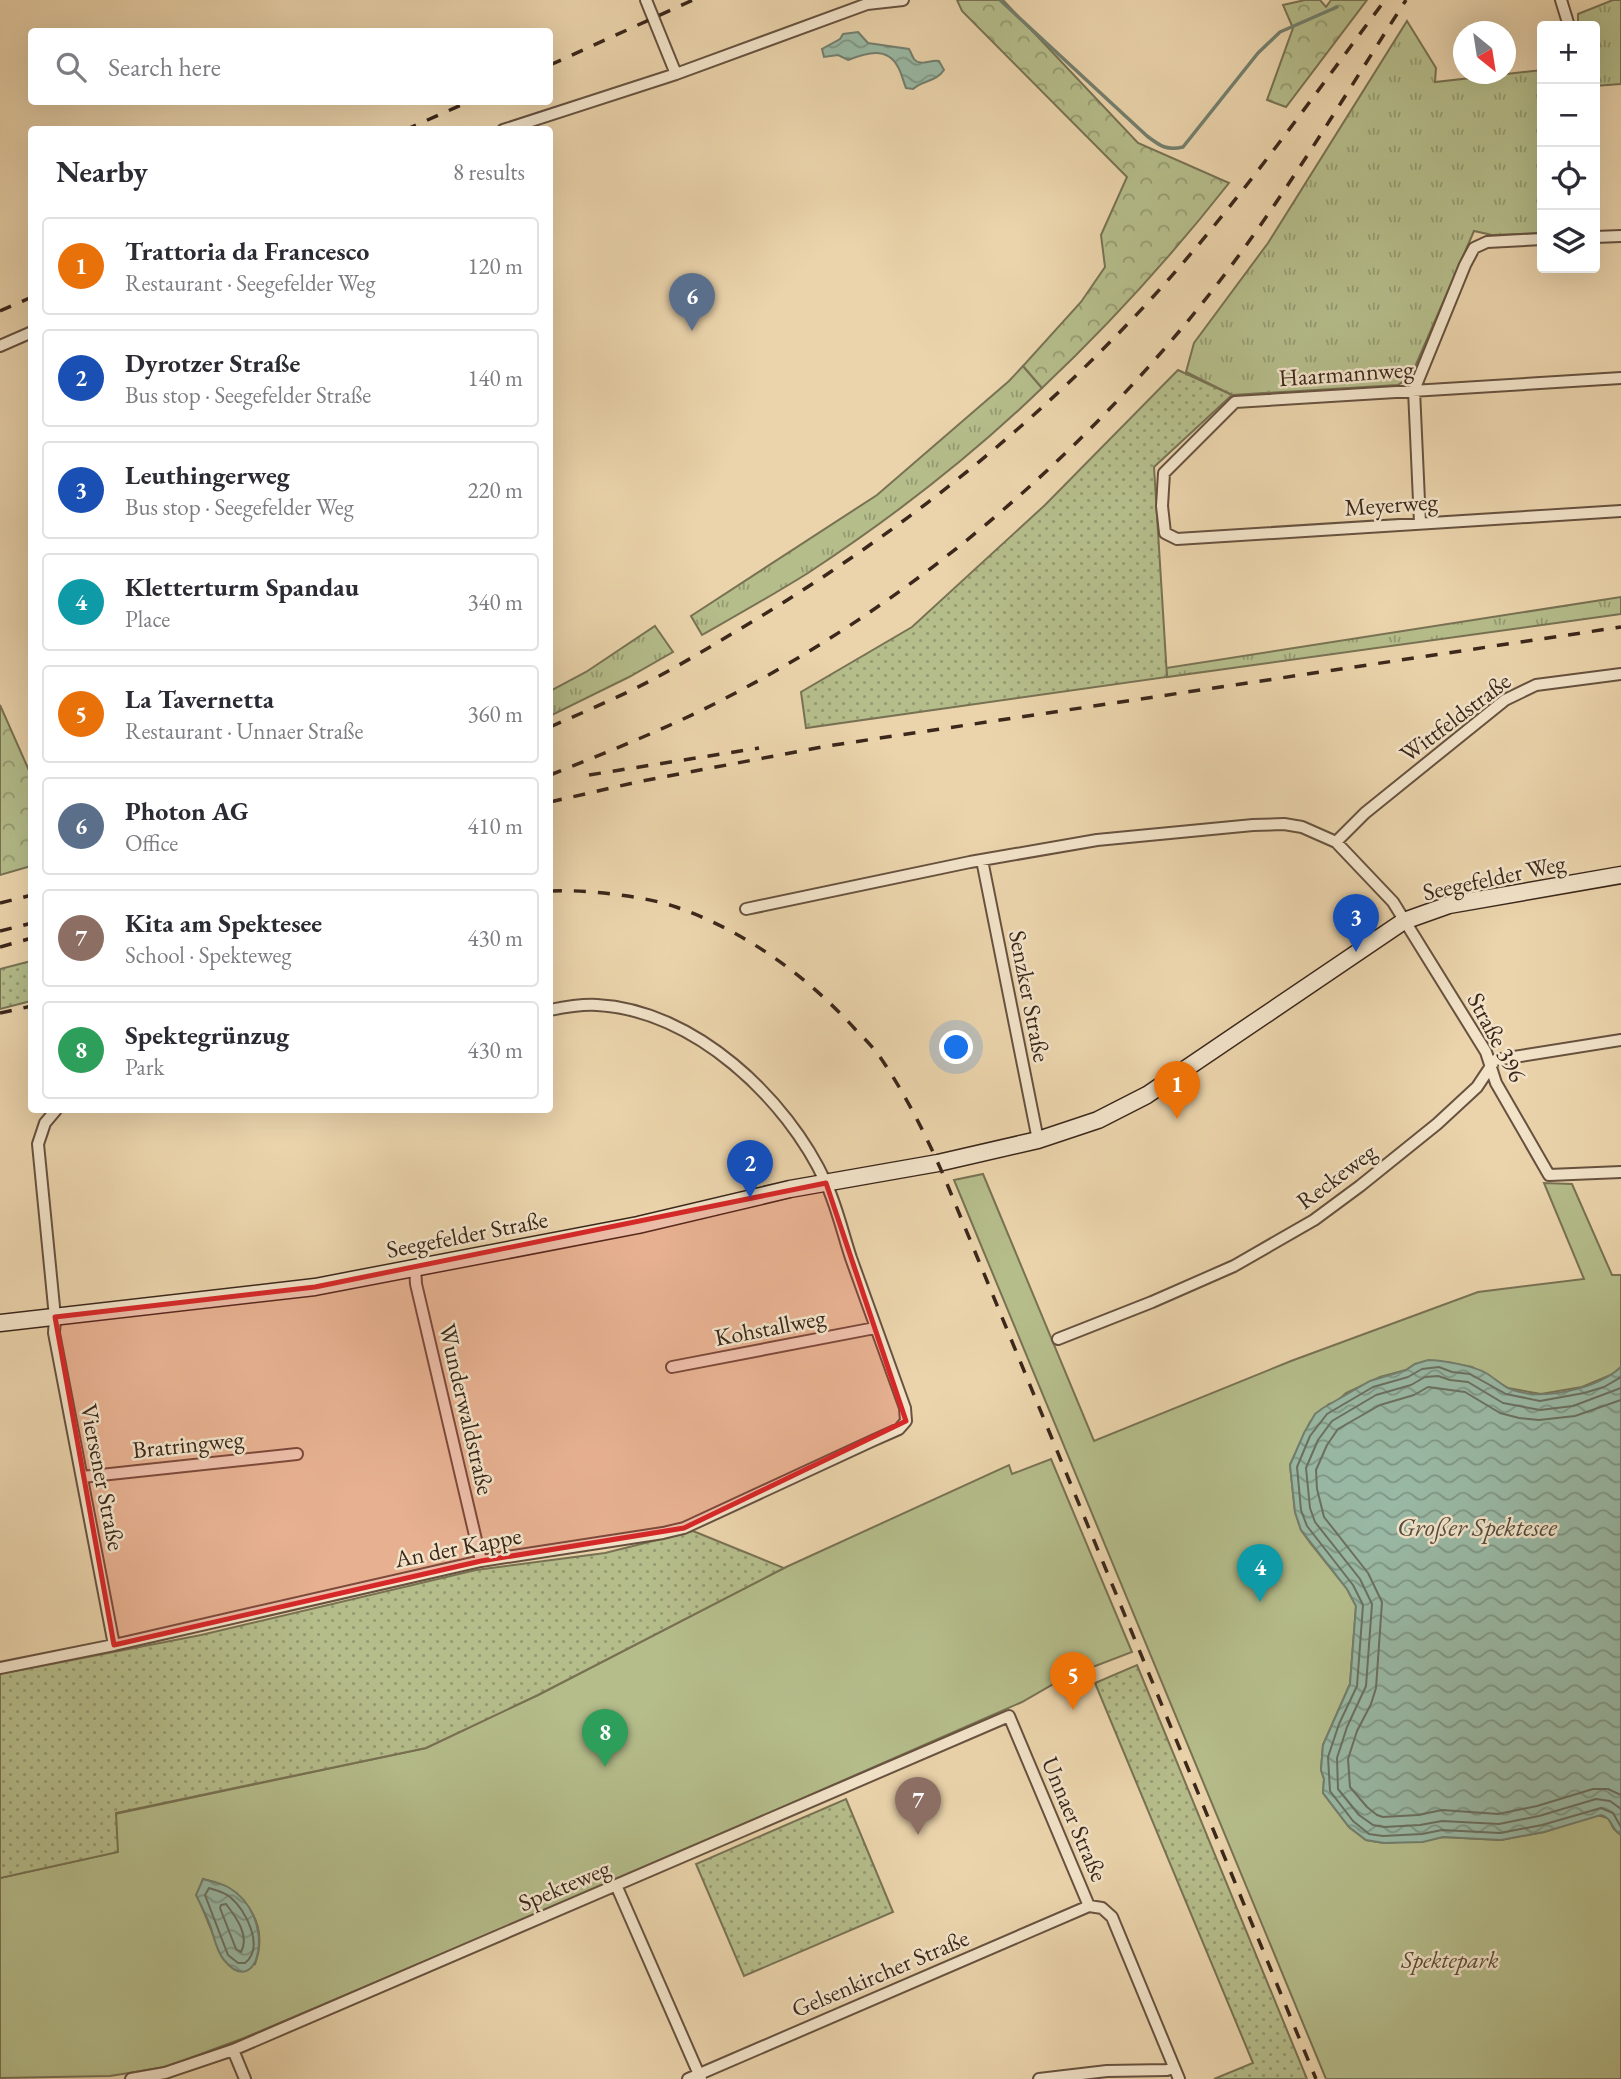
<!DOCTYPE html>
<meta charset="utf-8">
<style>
body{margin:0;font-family:"EB Garamond",serif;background:#f2f2f3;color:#2b2b33}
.controls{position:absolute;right:21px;top:21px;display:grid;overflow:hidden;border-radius:7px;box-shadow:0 7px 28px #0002}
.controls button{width:63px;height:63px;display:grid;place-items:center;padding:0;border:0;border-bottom:2px solid #e1e1e2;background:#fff;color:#2b2b33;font:35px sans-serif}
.compass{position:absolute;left:1453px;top:21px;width:63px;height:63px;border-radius:50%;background:#fff;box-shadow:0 7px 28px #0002;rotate:150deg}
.you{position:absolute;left:957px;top:1048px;width:24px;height:24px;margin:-18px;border:5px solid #fff;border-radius:50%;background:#1a73e8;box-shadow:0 0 0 10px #1a73e833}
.badge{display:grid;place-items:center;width:46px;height:46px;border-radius:50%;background:#db2777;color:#fff;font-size:23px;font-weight:700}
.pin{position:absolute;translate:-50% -58px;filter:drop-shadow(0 2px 4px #0008)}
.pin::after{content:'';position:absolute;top:37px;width:24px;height:21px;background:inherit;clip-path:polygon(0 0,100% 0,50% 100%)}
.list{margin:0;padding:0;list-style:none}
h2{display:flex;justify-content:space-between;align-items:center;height:91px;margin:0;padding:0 28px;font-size:30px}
h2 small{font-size:23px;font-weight:400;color:#7c7c81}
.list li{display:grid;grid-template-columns:46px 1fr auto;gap:21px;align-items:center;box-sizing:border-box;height:98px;margin:0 14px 14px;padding:0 14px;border:2px solid #e1e1e2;border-radius:7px}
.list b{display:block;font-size:26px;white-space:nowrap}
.list p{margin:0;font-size:23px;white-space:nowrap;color:#7c7c81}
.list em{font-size:23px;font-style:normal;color:#7c7c81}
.icon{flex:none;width:38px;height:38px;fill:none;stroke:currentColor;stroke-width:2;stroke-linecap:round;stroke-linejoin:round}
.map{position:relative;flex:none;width:1621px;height:2079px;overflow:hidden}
.search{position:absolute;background:#fff;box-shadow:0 7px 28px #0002;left:28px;top:28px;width:525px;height:77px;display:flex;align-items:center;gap:18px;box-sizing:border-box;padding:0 24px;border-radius:7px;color:#7c7c81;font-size:26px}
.panel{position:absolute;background:#fff;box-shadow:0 7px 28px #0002;left:28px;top:126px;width:525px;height:987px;border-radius:7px}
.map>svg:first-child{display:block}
</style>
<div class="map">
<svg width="1621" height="2079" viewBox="0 0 1621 2079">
<defs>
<pattern id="grass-tufts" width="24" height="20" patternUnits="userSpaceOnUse" patternTransform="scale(1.75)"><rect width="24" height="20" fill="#b5bd8b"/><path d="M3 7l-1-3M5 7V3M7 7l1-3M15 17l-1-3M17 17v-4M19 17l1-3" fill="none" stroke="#949a71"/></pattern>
<pattern id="forest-crowns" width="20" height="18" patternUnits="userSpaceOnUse" patternTransform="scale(1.75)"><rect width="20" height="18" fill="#b5bd8b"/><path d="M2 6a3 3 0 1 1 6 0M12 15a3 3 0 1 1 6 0" fill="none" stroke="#949a71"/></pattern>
<pattern id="garden-dots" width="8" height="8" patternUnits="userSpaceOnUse" patternTransform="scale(1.75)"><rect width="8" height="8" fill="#b5bd8b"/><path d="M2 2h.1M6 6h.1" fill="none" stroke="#949a71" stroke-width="1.8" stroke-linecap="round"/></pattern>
<pattern id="water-waves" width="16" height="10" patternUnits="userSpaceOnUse" patternTransform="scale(1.75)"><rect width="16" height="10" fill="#99b9a5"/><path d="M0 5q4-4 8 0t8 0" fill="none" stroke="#7e9686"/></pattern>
</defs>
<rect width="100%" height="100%" fill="#ebd4ac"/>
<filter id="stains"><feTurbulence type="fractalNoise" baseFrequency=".00286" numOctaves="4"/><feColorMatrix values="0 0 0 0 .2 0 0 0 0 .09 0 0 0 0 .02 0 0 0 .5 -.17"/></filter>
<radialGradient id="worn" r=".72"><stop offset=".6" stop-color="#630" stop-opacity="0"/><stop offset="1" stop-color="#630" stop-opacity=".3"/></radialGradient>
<path fill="url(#grass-tufts)" stroke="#787253" stroke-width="2" d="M 1613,0 L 1621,0 L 1621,84 L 1595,86 L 1595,26 L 1578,26 L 1578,14 Z
M 1407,21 L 1436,68 L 1435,82 L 1542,70 L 1542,233 L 1492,235 L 1474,231 L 1411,376 L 1398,385 L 1232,395 L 1186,372 L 1194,343 L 1268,243 Z
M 1023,366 L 1042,388 C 971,457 890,519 808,573 C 773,595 737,615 702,635 L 691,616 L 877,495 L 1009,381 Z
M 1621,597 L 1621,614 L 1167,677 L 1166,668 Z
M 655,626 L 673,652 L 629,677 L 550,716 L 550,691 L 586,672 Z"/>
<path fill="url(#forest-crowns)" stroke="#787253" stroke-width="2" d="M 957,0 L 1003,0 L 1138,143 L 1229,183 C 1170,258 1111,323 1042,388 L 1023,366 L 1081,302 L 1105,267 L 1101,235 L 1127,177 L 962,11 Z
M 1305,0 L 1320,0 L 1326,7 L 1331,0 L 1367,0 L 1286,107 L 1267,100 L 1293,28 L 1283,5 Z
M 0,705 L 31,775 L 31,866 L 0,875 Z"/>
<path fill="#b5bd8b" stroke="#787253" stroke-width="2" fill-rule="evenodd" d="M 983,1174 L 1094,1441 L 1291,1361 L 1478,1292 L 1584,1279 L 1544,1183 L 1572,1184 L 1612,1275 L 1621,1275 L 1621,1367 L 1613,1374 L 1582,1387 L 1541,1394 L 1508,1388 L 1472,1367 L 1447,1362 L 1415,1364 L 1406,1370 L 1380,1377 L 1346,1393 L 1335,1403 L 1329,1404 L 1310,1422 L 1290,1465 L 1295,1512 L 1301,1530 L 1311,1544 L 1347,1589 L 1356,1606 L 1350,1684 L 1323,1745 L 1321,1770 L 1324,1779 L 1323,1793 L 1349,1827 L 1366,1840 L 1384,1843 L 1427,1840 L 1443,1837 L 1501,1840 L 1544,1832 L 1597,1815 L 1608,1818 L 1614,1829 L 1621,1835 L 1621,2079 L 1326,2079 L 954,1180 Z
M 1051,1459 L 1132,1652 L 1064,1678 L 1022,1702 L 623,1877 L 244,2038 L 166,2067 L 110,2076 L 0,2078 L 0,1878 L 117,1852 L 115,1814 L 426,1748 L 538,1695 L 784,1568 L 1009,1465 L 1012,1474 ZM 203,1879 C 244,1889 270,1922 255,1964 L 217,1944 L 197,1895 Z"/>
<path fill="url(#garden-dots)" stroke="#787253" stroke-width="2" d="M 1178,370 L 1232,395 L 1154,467 L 1167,677 L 806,728 L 801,692 L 912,627 L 1045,505 Z
M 31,961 L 31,1001 L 0,1009 L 0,969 Z
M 693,1531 L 784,1568 L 538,1695 L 426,1748 L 116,1813 L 118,1852 L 0,1878 L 0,1674 L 201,1635 L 476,1570 L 605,1553 Z
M 1137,1665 L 1307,2079 L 1214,2079 L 1253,2063 L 1095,1683 Z
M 846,1799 L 893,1912 L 744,1976 L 696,1864 Z"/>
<path fill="url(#water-waves)" stroke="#737f6e" stroke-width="2" d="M 858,32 L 868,43 L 909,49 C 911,52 912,56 914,59 C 920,67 931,59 939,61 L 944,70 C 936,82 923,80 913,89 L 906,88 C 903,81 902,74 898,67 C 887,46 866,53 848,60 L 838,55 L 824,57 L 822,49 L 840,39 L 843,34 Z
M 1428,1360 C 1442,1360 1474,1366 1486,1373 C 1493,1377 1500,1384 1508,1388 C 1538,1402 1597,1390 1621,1367 L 1621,1835 C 1611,1830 1613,1818 1601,1815 L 1544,1832 L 1501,1840 L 1443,1837 L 1423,1842 L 1384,1843 L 1366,1840 L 1349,1827 L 1323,1793 L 1324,1779 L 1321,1770 L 1323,1745 L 1350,1684 L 1356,1606 L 1347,1589 L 1301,1530 L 1295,1512 L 1290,1465 L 1304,1433 L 1315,1414 L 1323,1408 L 1370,1381 L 1406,1370 L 1415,1364 Z
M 203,1879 C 211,1881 221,1883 228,1887 C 279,1916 259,2003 224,1960 C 216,1951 214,1936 210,1925 C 206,1915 201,1905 196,1895 Z"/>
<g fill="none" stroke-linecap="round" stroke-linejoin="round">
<path stroke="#6a7060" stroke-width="2" d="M 1621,1377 L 1604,1387 L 1584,1393 L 1540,1401 L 1506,1394 L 1470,1374 L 1452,1372 L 1439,1367 L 1422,1369 L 1408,1377 L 1373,1387 L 1327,1414 L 1310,1436 L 1297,1467 L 1301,1510 L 1307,1526 L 1353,1585 L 1363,1605 L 1357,1686 L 1339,1724 L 1328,1757 L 1330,1791 L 1353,1821 L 1369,1834 L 1383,1836 L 1422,1834 L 1442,1830 L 1500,1833 L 1542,1825 L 1601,1808 L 1613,1813 L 1621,1827
M 1621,1388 L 1573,1406 L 1540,1410 L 1503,1403 L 1468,1382 L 1450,1380 L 1438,1376 L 1425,1377 L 1411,1385 L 1376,1395 L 1332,1421 L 1318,1440 L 1306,1468 L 1310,1508 L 1315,1522 L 1360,1579 L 1372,1604 L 1366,1686 L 1347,1727 L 1337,1758 L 1338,1789 L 1359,1815 L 1373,1825 L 1384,1827 L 1420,1825 L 1442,1821 L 1499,1824 L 1539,1816 L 1596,1799 L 1610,1801 L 1621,1809
M 1621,1400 L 1575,1416 L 1539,1420 L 1519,1418 L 1500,1413 L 1465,1392 L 1428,1387 L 1414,1395 L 1380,1405 L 1338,1429 L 1327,1445 L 1316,1470 L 1317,1489 L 1324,1517 L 1368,1573 L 1382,1602 L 1376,1688 L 1371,1704 L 1357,1731 L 1348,1759 L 1350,1787 L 1367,1807 L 1377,1815 L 1383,1817 L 1418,1815 L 1442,1810 L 1498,1814 L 1537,1806 L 1593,1789 L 1608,1789 L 1621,1795
M 209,1888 C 216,1890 224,1892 230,1897 C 246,1910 265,1947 245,1963 L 238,1963 L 228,1955 L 205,1895 Z
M 226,1904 C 236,1917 250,1936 241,1952 L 236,1949 L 220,1908 L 221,1905 Z"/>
<path stroke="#737f6e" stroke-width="3.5" d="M 1000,0 L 1147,136 C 1160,146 1167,151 1183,147 L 1258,53 L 1280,32 L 1337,7"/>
<defs>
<path id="street" d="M 646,0 L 676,74
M 1561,0 L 1569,26
M 503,130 L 676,74 L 867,4 L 903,0
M 1595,237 L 1621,236
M 0,346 L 32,332
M 1621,378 L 1235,402 L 1164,473 L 1162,506 L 1165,533 L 1177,539 L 1621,511
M 1420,523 L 1414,390 L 1465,265 L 1474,248 L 1487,242 L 1542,239
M 1336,842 L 1365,813 L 1505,700 L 1536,685 L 1621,674
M 982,860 L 1038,1140
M 746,909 L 970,862 L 1097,840 L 1253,825 L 1284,824 L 1302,827 L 1336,842 L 1393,902 L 1486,1052 L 1496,1083 L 1549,1175 L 1621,1172
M 56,1110 L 45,1123 L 38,1144 L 55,1317 L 54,1333 L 114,1645
M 415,1267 L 416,1284 L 481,1561
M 1058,1339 L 1152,1302 L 1234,1266 L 1314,1220 L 1360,1186 L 1437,1124 L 1477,1087 L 1495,1060 L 1621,1040
M 672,1367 L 875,1328
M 82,1477 L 297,1454
M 0,1668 L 114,1645 L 481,1561 L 663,1533 L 684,1528 L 872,1441 L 899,1429 L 906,1421 L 905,1408 C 887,1359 869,1309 851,1258 C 843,1234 837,1207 826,1183 C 787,1098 694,1010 597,1005 C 581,1004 565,1007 550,1010
M 616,1885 L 701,2079
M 233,2050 L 245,2079
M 131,2079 L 165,2073 L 233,2050 L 1009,1716 L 1089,1906 L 1102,1908 L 1112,1917 L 1179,2079
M 688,2079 L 1089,1906
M 1039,2079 L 1107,2071 L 1167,2070 L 1174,2067"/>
<path id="secondary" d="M 0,1323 L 315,1287 L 638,1225 L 790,1189 L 938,1163 L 1038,1140 L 1098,1120 L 1147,1095 L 1404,921 L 1449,905 L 1621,875"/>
</defs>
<use href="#street" stroke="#67523f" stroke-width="14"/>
<use href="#secondary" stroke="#3b271b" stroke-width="19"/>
<use href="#street" stroke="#f2e3c9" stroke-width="10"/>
<use href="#secondary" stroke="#f2e3c9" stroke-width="16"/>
<path stroke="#3b271b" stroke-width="3.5" stroke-dasharray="12 12" stroke-linecap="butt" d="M 550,65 L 693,0
M 405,130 L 468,102
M 0,311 L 32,297
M 550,727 C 577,715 605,703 632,690 C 671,671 708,648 745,626 C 877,547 1001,453 1109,343 C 1213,239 1298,117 1385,0
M 550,775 C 608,752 668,728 724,699 C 914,601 1080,459 1212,291 C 1283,200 1343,98 1406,0
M 589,775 L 759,748
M 550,802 L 637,782 L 827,746 L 1621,627
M 550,891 C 583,889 645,896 676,907 C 745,931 807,976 855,1029 C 864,1038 873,1047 880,1057 C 906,1095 927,1137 945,1179 L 1316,2079
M 0,903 L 32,895
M 0,931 L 32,923
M 0,947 L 32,938
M 0,1013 L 32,1006"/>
</g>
<path fill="#d62828" fill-opacity="0.2" stroke="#d62828" stroke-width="5" stroke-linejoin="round" d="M 826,1183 L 906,1421 L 684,1528 L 481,1561 L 114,1645 L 55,1317 L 315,1287 Z"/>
<g text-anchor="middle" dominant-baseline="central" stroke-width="5" stroke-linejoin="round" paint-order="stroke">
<g font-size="24" fill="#3b271b" stroke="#f2e3c9">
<text transform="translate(1346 373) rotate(-4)">Haarmannweg</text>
<text transform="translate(1391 504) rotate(-4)">Meyerweg</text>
<text transform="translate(1455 717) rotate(-37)">Wittfeldstraße</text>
<text transform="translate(1494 877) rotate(-12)">Seegefelder Weg</text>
<text transform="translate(1030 996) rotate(79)">Senzker Straße</text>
<text transform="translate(1497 1037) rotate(62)">Straße 396</text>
<text transform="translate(1336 1176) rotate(-37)">Reckeweg</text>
<text transform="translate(467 1234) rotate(-11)">Seegefelder Straße</text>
<text transform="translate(770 1327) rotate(-11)">Kohstallweg</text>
<text transform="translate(467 1409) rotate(77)">Wunderwaldstraße</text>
<text transform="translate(188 1444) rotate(-6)">Bratringweg</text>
<text transform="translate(103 1477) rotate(79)">Viersener Straße</text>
<text transform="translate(458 1547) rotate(-11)">An der Kappe</text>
<text transform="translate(1075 1819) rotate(67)">Unnaer Straße</text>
<text transform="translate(564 1885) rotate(-23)">Spekteweg</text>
<text transform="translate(880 1973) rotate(-23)">Gelsenkircher Straße</text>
</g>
<g font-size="24" font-style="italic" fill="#5a4c37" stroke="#f2e3c9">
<text x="1450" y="1959">Spektepark</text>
</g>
<g font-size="26" font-style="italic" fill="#524c3e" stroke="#f2e3c9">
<text x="1477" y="1527">Großer Spektesee</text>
</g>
</g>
<rect width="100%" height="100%" filter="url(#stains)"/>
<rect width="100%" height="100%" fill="url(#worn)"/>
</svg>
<div class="controls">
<button>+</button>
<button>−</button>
<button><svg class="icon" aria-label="locate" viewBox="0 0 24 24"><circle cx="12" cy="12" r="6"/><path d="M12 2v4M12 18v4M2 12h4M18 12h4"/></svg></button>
<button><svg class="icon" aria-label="layers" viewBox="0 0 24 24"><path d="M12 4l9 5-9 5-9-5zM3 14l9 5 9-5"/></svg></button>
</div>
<svg class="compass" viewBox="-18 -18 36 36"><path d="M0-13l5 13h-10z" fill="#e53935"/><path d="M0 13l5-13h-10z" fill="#7c7c81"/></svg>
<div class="you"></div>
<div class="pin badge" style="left:1177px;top:1119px;background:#e8710a">1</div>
<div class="pin badge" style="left:750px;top:1198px;background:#1a4fb4">2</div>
<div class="pin badge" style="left:1356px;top:952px;background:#1a4fb4">3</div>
<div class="pin badge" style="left:1260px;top:1602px;background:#0f9aa8">4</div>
<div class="pin badge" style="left:1073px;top:1710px;background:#e8710a">5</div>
<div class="pin badge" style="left:692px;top:331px;background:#5c6f8a">6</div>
<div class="pin badge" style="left:918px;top:1835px;background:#8d6e63">7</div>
<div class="pin badge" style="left:605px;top:1767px;background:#2e9e5b">8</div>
<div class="search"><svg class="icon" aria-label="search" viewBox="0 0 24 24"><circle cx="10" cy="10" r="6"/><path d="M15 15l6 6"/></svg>Search here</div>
<section class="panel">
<h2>Nearby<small>8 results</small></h2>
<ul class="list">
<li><span class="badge" style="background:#e8710a">1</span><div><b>Trattoria da Francesco</b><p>Restaurant · Seegefelder Weg</p></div><em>120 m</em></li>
<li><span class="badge" style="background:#1a4fb4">2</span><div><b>Dyrotzer Straße</b><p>Bus stop · Seegefelder Straße</p></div><em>140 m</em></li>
<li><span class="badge" style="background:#1a4fb4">3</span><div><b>Leuthingerweg</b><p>Bus stop · Seegefelder Weg</p></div><em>220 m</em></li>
<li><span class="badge" style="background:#0f9aa8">4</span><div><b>Kletterturm Spandau</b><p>Place</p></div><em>340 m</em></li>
<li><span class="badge" style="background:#e8710a">5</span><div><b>La Tavernetta</b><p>Restaurant · Unnaer Straße</p></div><em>360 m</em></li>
<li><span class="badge" style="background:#5c6f8a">6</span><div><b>Photon AG</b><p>Office</p></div><em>410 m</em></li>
<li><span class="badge" style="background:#8d6e63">7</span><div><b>Kita am Spektesee</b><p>School · Spekteweg</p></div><em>430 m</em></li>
<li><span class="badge" style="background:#2e9e5b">8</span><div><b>Spektegrünzug</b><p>Park</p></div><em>430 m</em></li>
</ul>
</section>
</div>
